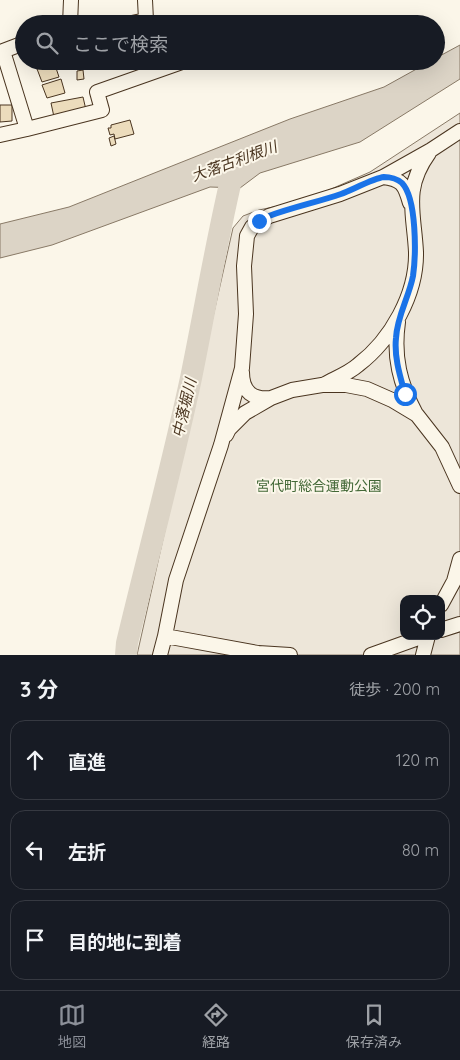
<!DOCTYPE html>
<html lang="ja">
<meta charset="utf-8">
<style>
body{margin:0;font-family:Quicksand,"Noto Sans JP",sans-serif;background:#20242c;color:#f1f3f6}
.controls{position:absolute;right:15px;bottom:15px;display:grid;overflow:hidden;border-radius:10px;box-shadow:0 5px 20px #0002}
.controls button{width:45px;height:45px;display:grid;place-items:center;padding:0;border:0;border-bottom:1px solid #363941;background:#171b24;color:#f1f3f6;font:25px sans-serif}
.stop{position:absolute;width:15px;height:15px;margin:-11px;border:4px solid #1a73e8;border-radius:50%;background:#fff}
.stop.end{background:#1a73e8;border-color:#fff;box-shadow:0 1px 5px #0008}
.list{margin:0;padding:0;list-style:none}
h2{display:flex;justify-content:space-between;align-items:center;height:65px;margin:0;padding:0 20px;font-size:21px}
h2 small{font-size:16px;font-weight:400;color:#9ea1a6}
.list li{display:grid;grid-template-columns:32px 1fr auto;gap:15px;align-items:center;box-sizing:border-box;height:80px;margin:0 10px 10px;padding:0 10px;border:1px solid #363941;border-radius:15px}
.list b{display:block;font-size:19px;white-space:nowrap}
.list em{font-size:16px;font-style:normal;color:#9ea1a6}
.icon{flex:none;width:28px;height:28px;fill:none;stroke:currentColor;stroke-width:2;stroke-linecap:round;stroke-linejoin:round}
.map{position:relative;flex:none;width:460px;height:655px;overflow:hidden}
.search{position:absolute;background:#171b24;box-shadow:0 5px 20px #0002;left:15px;right:15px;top:15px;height:55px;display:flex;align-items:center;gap:12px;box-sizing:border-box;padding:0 18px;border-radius:28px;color:#9ea1a6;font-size:19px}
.sheet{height:335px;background:#171b24}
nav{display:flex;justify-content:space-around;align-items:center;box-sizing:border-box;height:70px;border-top:1px solid #363941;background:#171b24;font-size:14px;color:#9ea1a6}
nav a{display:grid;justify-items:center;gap:2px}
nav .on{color:#8c9099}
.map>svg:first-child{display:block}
</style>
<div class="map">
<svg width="460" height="655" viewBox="0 0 460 655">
<rect width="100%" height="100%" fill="#fbf6e9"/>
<path fill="#ede6d9" stroke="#887966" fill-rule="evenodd" d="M 460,113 L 460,655 L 137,655 L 233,228 L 243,216 L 259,210 L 306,200 L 370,172 ZM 404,599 L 441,599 L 441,636 L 404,636 Z"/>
<path fill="#dcd4c6" stroke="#887966" d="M 460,45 L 460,79 L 360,142 L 260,173 L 240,188 L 210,187 L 52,245 L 0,258 L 0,224 L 69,207 L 290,119 L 384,87 L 431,61 L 436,61 L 436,58 Z"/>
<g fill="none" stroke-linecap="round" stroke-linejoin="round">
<path stroke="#dcd4c6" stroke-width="22" d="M 126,655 L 127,643 C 148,555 172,467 191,378 C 206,305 218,231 236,159"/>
</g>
<path fill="#ecdcbc" stroke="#4a3520" d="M 34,61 L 61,61 L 62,63 L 55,65 L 59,77 L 42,82 Z
M 83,70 L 84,79 L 77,80 L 77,71 Z
M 61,79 L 65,93 L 47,98 L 42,85 Z
M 83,97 L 86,110 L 54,117 L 51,103 Z
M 0,105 L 12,105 L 12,121 L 0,122 Z
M 130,120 L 134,134 L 115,139 L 114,134 L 110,135 L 108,128 L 111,128 L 111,125 Z
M 114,136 L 116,144 L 111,146 L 109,138 Z"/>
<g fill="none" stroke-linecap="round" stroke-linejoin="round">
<defs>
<path id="minor" d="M 70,24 L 71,0
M 127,24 L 146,20 L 145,0
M 27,129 L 102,110 L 97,92 L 185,61
M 0,135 L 27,129 L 3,51 L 24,43
M 383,177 C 402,179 405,185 410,203
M 398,322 C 393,357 400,384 416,414
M 242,372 C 242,392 253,400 271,398
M 325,384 C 336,378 349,373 358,365 C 391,340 417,294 416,252 C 414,212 403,189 429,153
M 226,435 L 229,429 L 245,413 L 271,398 L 292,390 L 322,385 L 346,385 L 367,389 L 392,400 L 417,415 L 442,447 L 460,486
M 441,605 L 454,581 L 460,559
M 441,630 L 460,624
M 165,636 L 258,653 L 290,655
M 160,655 L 165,636 L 176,580 L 221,445 L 242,368 L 246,314 L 244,266 L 247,236 L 252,227 L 269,216 L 340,194 L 383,177 L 431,150 L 460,131
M 371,655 L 424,636
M 423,655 L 428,636"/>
</defs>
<use href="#minor" stroke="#4a3520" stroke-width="16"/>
<use href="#minor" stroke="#fbf6e9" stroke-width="14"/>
</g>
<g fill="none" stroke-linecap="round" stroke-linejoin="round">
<path stroke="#1a73e8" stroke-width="6" d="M 259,221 L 269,216 C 293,207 318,202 341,194 C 352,190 374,178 384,177 C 390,177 398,179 402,183 C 417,199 416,255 413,276 C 409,297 397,316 396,338 C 394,357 400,376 405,394"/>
</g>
<g text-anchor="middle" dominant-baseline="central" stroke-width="4" stroke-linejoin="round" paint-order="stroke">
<g font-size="14" fill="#436837" stroke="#fbf6e9">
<text x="319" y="486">宮代町総合運動公園</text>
</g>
<g font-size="15" font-style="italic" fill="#4a3520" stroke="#fbf6e9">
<text transform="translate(234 161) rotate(-20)">大落古利根川</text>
<text transform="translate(184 408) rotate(-77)">中落堀川</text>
</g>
</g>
</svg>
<div class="controls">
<button><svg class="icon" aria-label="locate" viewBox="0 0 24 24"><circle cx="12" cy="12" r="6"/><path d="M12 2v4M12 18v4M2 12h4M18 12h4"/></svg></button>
</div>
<div class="stop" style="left:405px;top:394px"></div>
<div class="stop end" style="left:259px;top:221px"></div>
<div class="search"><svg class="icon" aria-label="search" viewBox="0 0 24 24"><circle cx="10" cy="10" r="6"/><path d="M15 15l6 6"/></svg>ここで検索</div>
</div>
<section class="sheet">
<h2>3 分<small>徒歩 · 200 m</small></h2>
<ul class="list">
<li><svg class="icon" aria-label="ahead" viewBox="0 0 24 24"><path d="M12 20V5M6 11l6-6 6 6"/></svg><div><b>直進</b></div><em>120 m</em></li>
<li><svg class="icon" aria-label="left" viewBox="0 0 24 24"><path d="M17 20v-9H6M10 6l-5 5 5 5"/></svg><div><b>左折</b></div><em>80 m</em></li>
<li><svg class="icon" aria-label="arrive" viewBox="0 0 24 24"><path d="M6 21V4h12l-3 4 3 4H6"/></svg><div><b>目的地に到着</b></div></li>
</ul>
</section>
<nav>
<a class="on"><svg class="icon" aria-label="map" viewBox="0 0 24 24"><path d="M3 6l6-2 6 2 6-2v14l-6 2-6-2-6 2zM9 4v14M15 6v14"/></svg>地図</a>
<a><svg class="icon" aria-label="directions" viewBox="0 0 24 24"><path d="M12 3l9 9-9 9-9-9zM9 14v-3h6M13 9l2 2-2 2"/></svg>経路</a>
<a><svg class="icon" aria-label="saved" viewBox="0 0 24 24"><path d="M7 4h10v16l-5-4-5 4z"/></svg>保存済み</a>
</nav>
